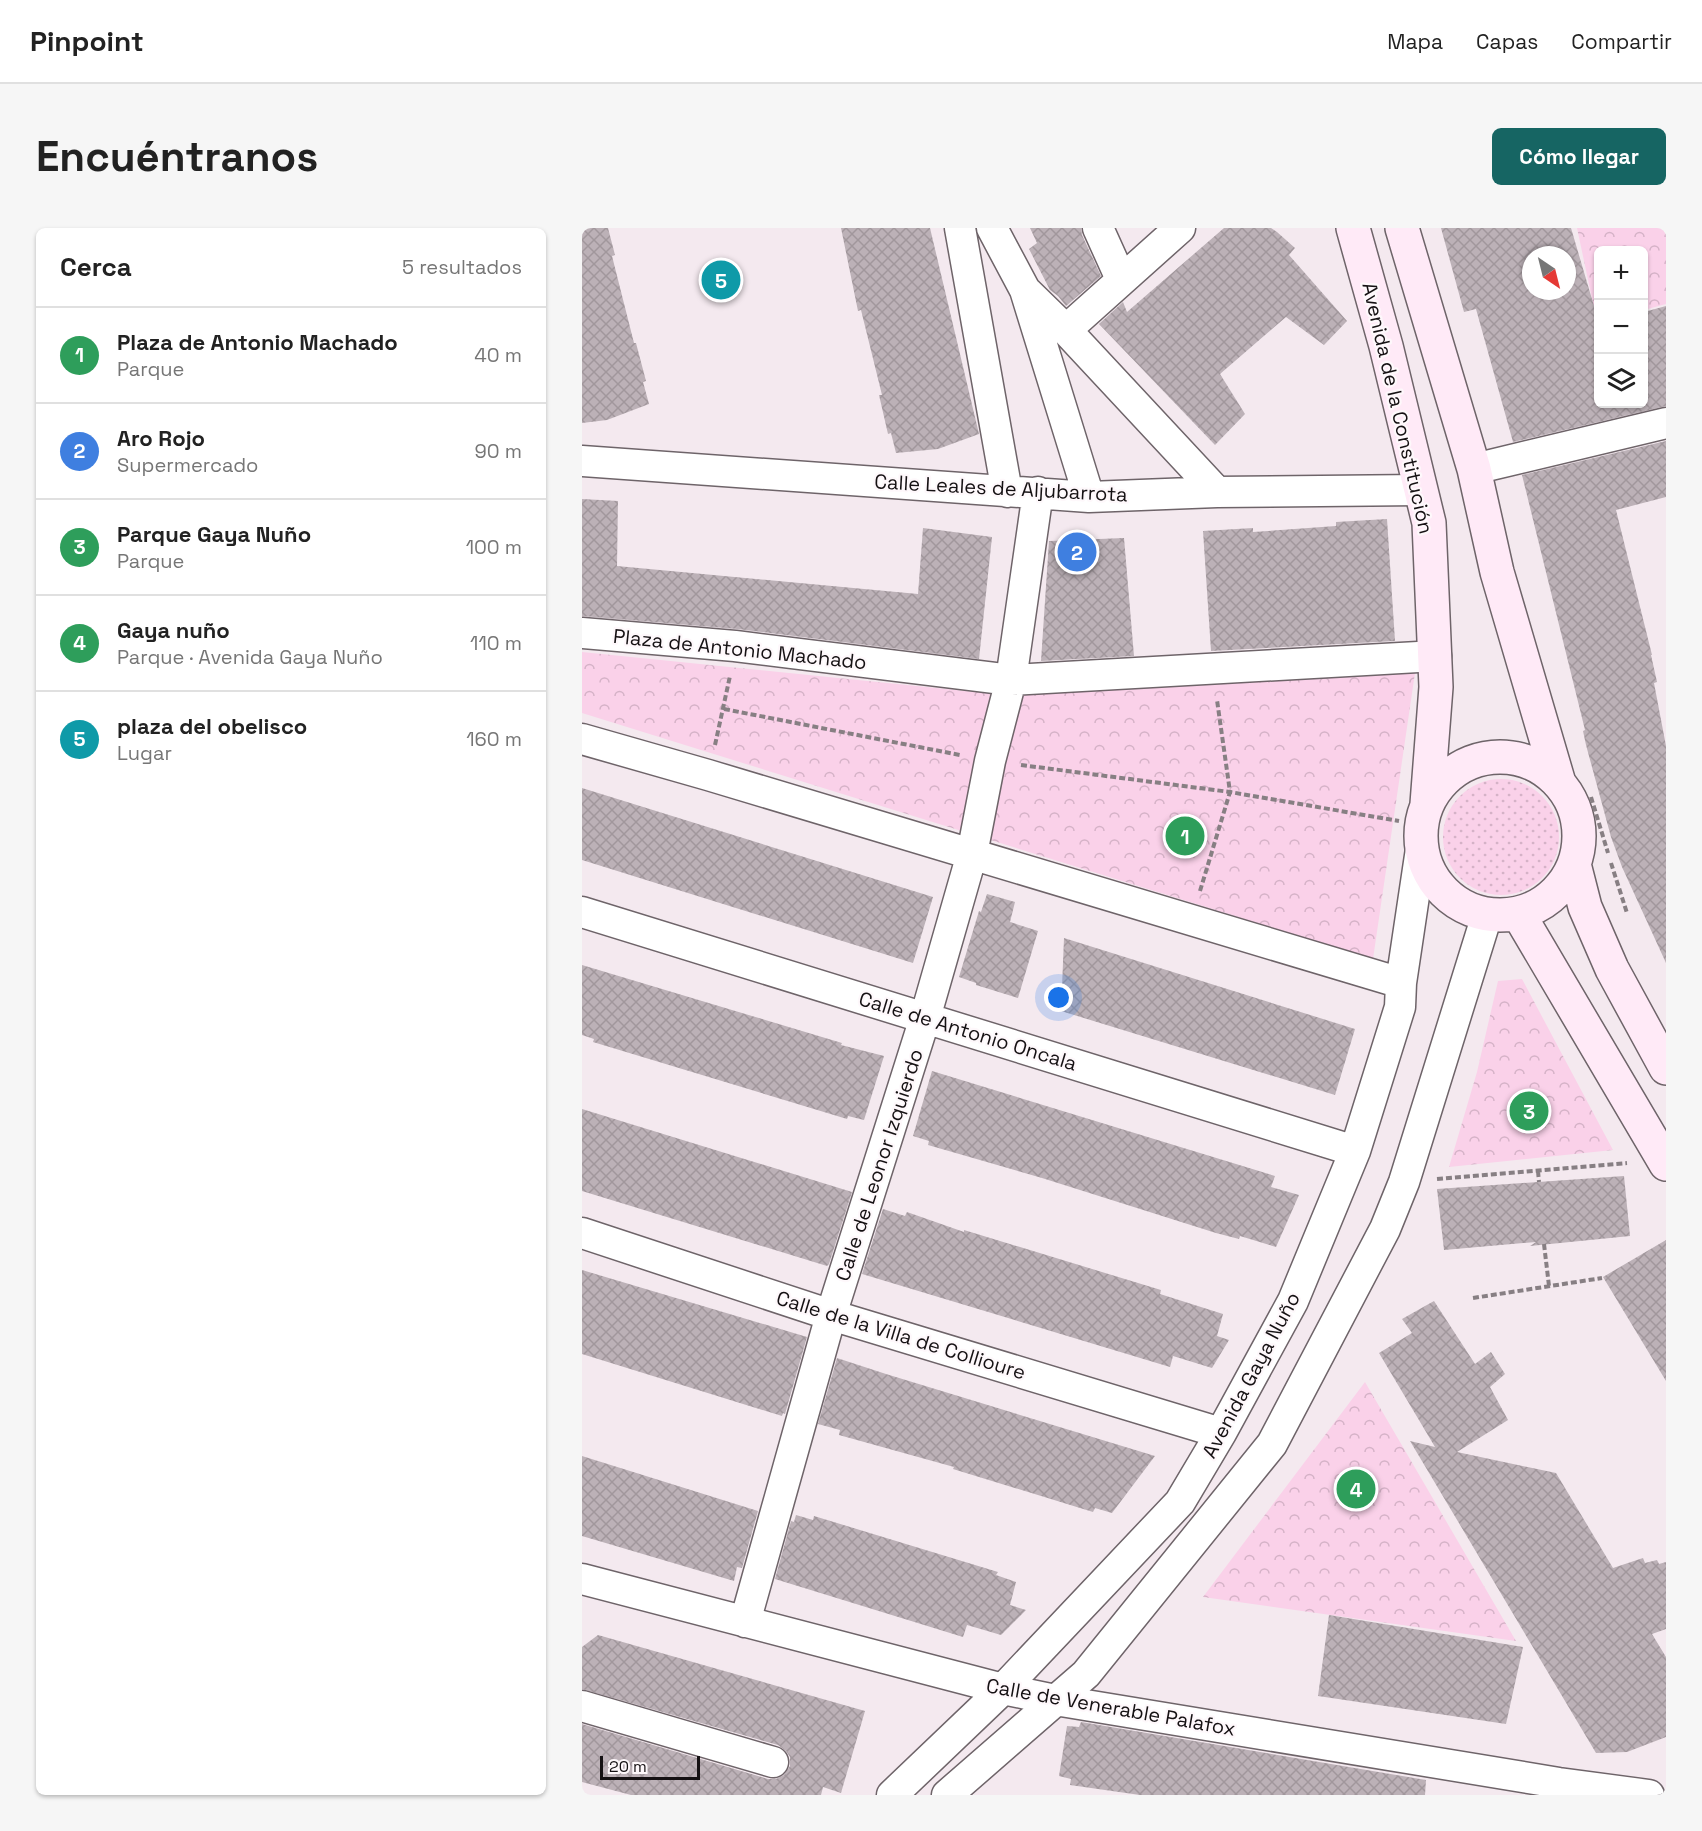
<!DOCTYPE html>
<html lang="es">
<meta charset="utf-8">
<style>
body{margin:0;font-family:"Space Grotesk",sans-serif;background:#f6f6f6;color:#222}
.controls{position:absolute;right:18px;top:18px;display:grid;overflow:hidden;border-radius:9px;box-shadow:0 2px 4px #0004}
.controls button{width:54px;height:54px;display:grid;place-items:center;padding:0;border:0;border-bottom:2px solid #e0e0e0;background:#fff;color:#222;font:30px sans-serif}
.compass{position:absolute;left:940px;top:18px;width:54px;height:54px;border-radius:50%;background:#fff;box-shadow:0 2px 4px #0004;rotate:145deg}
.scale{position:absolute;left:18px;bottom:15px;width:100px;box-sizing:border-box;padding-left:6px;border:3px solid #151113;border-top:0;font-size:16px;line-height:21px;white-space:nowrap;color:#151113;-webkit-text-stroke:4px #fef8fb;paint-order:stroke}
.you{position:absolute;left:477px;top:770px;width:21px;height:21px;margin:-15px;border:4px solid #fff;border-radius:50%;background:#1a73e8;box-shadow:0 0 0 9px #1a73e833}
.badge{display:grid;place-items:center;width:39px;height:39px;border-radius:50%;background:#166563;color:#fff;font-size:20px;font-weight:700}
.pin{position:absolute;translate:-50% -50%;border:3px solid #fff;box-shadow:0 2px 6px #0006}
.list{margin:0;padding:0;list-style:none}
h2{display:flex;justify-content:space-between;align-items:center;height:78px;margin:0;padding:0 24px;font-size:26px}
h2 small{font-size:20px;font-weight:400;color:#767676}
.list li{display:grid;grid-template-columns:39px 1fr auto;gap:18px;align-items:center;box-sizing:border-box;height:96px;padding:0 24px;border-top:2px solid #e0e0e0}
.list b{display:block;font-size:22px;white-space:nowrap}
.list p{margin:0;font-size:20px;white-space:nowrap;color:#767676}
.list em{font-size:20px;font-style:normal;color:#767676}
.icon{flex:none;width:33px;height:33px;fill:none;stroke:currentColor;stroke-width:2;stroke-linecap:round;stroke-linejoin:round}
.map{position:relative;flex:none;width:1084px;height:1567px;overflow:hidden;border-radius:9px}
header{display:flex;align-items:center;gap:36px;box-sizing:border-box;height:84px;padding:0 30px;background:#fff;border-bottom:2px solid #e0e0e0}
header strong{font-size:28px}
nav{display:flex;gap:33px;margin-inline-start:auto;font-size:21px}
.intro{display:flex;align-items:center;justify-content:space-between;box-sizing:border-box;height:144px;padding:0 36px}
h1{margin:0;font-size:42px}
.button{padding:15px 27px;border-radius:9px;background:#166563;color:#fff;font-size:21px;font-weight:700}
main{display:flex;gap:36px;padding:0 36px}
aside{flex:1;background:#fff;border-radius:9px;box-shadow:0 2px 4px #0004}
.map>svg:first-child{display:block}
</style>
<header>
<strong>Pinpoint</strong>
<nav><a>Mapa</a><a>Capas</a><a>Compartir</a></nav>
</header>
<div class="intro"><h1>Encuéntranos</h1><a class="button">Cómo llegar</a></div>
<main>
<aside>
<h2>Cerca<small>5 resultados</small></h2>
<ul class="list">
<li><span class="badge" style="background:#2e9e5b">1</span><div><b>Plaza de Antonio Machado</b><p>Parque</p></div><em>40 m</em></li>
<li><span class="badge" style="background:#3f7fe0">2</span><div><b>Aro Rojo</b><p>Supermercado</p></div><em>90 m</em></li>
<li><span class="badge" style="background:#2e9e5b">3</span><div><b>Parque Gaya Nuño</b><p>Parque</p></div><em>100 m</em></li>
<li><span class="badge" style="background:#2e9e5b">4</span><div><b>Gaya nuño</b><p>Parque · Avenida Gaya Nuño</p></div><em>110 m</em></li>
<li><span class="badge" style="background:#0f9aa8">5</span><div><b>plaza del obelisco</b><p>Lugar</p></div><em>160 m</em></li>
</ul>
</aside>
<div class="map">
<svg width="1084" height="1567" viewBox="0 0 1084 1567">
<defs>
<pattern id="park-crowns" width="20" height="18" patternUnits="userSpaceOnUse" patternTransform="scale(1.5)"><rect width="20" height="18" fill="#fad1e9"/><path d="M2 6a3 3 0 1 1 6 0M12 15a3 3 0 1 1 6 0" fill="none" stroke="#d5b2c7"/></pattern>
<pattern id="garden-dots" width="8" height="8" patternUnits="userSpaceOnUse" patternTransform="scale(1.5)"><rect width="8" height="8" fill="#fad1e9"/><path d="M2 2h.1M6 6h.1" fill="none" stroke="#d5b2c7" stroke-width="1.8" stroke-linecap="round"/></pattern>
<pattern id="building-cross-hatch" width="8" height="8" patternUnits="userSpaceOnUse" patternTransform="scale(1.5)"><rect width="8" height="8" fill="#bcb1b7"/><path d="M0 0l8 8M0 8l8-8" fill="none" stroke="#a1979c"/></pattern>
</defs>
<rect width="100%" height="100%" fill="#f4e9ef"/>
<path fill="url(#park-crowns)" d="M 995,0 L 1084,0 L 1084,76 L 1062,82 L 1062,22 L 1017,22 L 1017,93 L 1015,94 Z
M 0,424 L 423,467 L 834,438 L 791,731 L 0,485 Z
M 940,751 L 1031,922 L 867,939 L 895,844 L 916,753 Z
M 783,1154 L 934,1413 L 621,1369 Z"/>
<path fill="url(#garden-dots)" d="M861 609a58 58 0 1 1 116 0a58 58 0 1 1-116 0Z"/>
<path fill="url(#building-cross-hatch)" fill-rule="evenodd" d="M 0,0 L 26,0 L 33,27 L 30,28 L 52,115 L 54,115 L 64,153 L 61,154 L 67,176 L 25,192 L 0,195 Z
M 259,0 L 348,0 L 397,206 L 356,221 L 314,225 L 309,205 L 306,206 L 297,167 L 300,167 L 279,82 L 276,83 Z
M 448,0 L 499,0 L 500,7 L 519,48 L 484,78 L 476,68 L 468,62 L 447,21 L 455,15 Z
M 642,0 L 689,0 L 695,4 L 713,20 L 707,27 L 765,93 L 742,117 L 704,89 L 638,146 L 663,186 L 633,217 L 517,96 L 541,74 L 545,84 Z
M 859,0 L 989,0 L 1017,95 L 1017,176 L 1062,176 L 1062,84 L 1084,78 L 1084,178 L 931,214 L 894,81 L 882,84 ZM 949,27 L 985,27 L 985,63 L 949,63 Z
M 1084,213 L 1084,269 L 1034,282 L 1070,427 L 1069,427 L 1075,454 L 1072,455 L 1084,518 L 1084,735 L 1040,639 L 1029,609 L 1004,517 L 1001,503 L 1003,502 L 940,247 Z
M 0,271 L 36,273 L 35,338 L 336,366 L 341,300 L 410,309 L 397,431 L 155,401 L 0,388 Z
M 805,291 L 813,413 L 629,423 L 621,303 L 671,300 L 671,304 L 754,298 L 754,294 Z
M 542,310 L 552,428 L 459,433 L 467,313 Z
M 0,560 L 351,669 L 331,735 L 0,632 Z
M 405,666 L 433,674 L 428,694 L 456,703 L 436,770 L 394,757 L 394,755 L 377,749 L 397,683 L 399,684 Z
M 482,710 L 773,801 L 753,867 L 479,783 Z
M 0,737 L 260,815 L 259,817 L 302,828 L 282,892 L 266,888 L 265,891 L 11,814 L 12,811 L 0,807 Z
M 350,843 L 693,948 L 689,959 L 717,967 L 694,1019 L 658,1008 L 657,1011 L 634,1005 L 460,950 L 346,917 L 347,913 L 331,908 Z
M 0,881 L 270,964 L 247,1036 L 245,1038 L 0,963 Z
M 1042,948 L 1048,1008 L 948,1018 L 954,1014 L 862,1022 L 855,961 Z
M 301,981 L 323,988 L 325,984 L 382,1004 L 382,1002 L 579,1062 L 578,1066 L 641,1086 L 635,1108 L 647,1112 L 630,1140 L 591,1128 L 588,1139 L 280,1046 Z
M 1084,1012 L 1084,1153 L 1021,1049 Z
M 0,1042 L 225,1109 L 203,1186 L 201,1185 L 200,1188 L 0,1126 Z
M 852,1073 L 893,1136 L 909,1124 L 923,1146 L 908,1159 L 926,1192 L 875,1224 L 974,1245 L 1031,1340 L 1061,1330 L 1063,1335 L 1075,1332 L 1077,1336 L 1084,1334 L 1084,1401 L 1070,1406 L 1084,1429 L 1084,1509 L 1045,1524 L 1014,1525 L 828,1213 L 853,1219 L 797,1125 L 830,1105 L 820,1091 Z
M 255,1130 L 304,1146 L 573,1228 L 530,1285 L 513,1280 L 511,1284 L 371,1241 L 372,1239 L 257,1207 L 258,1202 L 236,1196 Z
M 0,1228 L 176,1283 L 160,1340 L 155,1339 L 152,1353 L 0,1308 Z
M 214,1287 L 231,1292 L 232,1288 L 416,1344 L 414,1347 L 434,1354 L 428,1377 L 444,1382 L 419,1407 L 385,1397 L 381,1409 L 193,1351 L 209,1293 L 212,1294 Z
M 747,1387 L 941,1419 L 924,1496 L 736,1468 Z
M 16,1407 L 283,1483 L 259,1565 L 241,1559 L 239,1567 L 49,1567 L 0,1554 L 0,1496 L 186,1551 L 194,1551 L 202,1547 L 208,1538 L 208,1529 L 204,1523 L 196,1517 L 0,1461 L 0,1419 Z
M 499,1494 L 844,1552 L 843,1567 L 558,1567 L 488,1557 L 489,1551 L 477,1548 L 485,1498 L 497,1499 Z"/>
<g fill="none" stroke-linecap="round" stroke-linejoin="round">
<defs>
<path id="street" d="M 378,0 L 425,264
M 410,0 L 443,62 L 507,269
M 516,0 L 539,51
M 445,64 L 484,102 L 635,264
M 484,102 L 598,0
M 0,233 L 507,269 L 635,264 L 839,262
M 892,241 L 1084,195
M 0,405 L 153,418 L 429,452 L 854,428
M 0,511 L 126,547 L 819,755
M 0,684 L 773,923
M 0,1005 L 249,1087 L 639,1205
M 0,1351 L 421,1461 L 473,1472 L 977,1555 L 1067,1567
M 163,1394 L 249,1087 L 343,790 L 390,626 L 408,533 L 429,452 L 456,264
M 0,1478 L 191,1534
M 310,1567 L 421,1461 L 598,1274 L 639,1205 L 711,1073 L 773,923 L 818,779 L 819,755 L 839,621
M 365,1567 L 504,1446 L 690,1216 L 803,1001 L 822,954 L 905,687"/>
<path id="secondary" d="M 771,0 L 804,118 L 847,295 L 854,459 L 845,576
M 820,0 L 892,241 L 915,344 L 977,555
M839 608a79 79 0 1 1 158 0a79 79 0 1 1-158 0Z
M 992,636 L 1003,679 L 1030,741 L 1084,840
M 936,685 L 1084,936"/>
</defs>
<use href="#street" stroke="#6e6469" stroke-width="33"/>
<use href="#secondary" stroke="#6e6469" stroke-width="36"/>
<path stroke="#877f83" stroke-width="4" stroke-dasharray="6 3" stroke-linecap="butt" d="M 142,481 L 378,527
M 133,517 L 148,448
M 439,537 L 648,564 L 817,593
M 1009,569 L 1026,625
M 1029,635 L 1045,685
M 618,663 L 648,564 L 635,472
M 956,943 L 957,954
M 855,951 L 1045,935
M 962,1016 L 967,1058
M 891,1070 L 1020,1050"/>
<use href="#street" stroke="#fff" stroke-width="30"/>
<use href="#secondary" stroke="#ffeaf7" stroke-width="33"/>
</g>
<g text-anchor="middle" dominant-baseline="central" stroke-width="4.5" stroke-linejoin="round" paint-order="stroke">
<g font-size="20" fill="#151113" stroke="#fef8fb">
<text transform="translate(816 180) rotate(77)">Avenida de la Constitución</text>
<text transform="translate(419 260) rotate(3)">Calle Leales de Aljubarrota</text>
<text transform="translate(158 421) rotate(6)">Plaza de Antonio Machado</text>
<text transform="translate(386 803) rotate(17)">Calle de Antonio Oncala</text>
<text transform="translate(297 937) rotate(-72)">Calle de Leonor Izquierdo</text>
<text transform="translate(319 1107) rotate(17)">Calle de la Villa de Collioure</text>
<text transform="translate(669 1147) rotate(-62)">Avenida Gaya Nuño</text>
<text transform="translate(529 1479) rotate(10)">Calle de Venerable Palafox</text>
</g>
</g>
</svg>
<div class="controls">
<button>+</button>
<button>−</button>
<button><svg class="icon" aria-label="layers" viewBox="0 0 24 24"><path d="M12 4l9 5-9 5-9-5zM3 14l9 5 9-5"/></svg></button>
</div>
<svg class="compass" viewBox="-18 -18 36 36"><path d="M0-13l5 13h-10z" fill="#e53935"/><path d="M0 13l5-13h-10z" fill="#767676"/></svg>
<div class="scale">20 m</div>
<div class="you"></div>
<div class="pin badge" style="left:603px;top:608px;background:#2e9e5b">1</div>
<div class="pin badge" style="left:495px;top:324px;background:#3f7fe0">2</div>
<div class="pin badge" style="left:947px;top:883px;background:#2e9e5b">3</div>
<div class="pin badge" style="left:774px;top:1261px;background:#2e9e5b">4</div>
<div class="pin badge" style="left:139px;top:52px;background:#0f9aa8">5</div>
</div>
</main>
